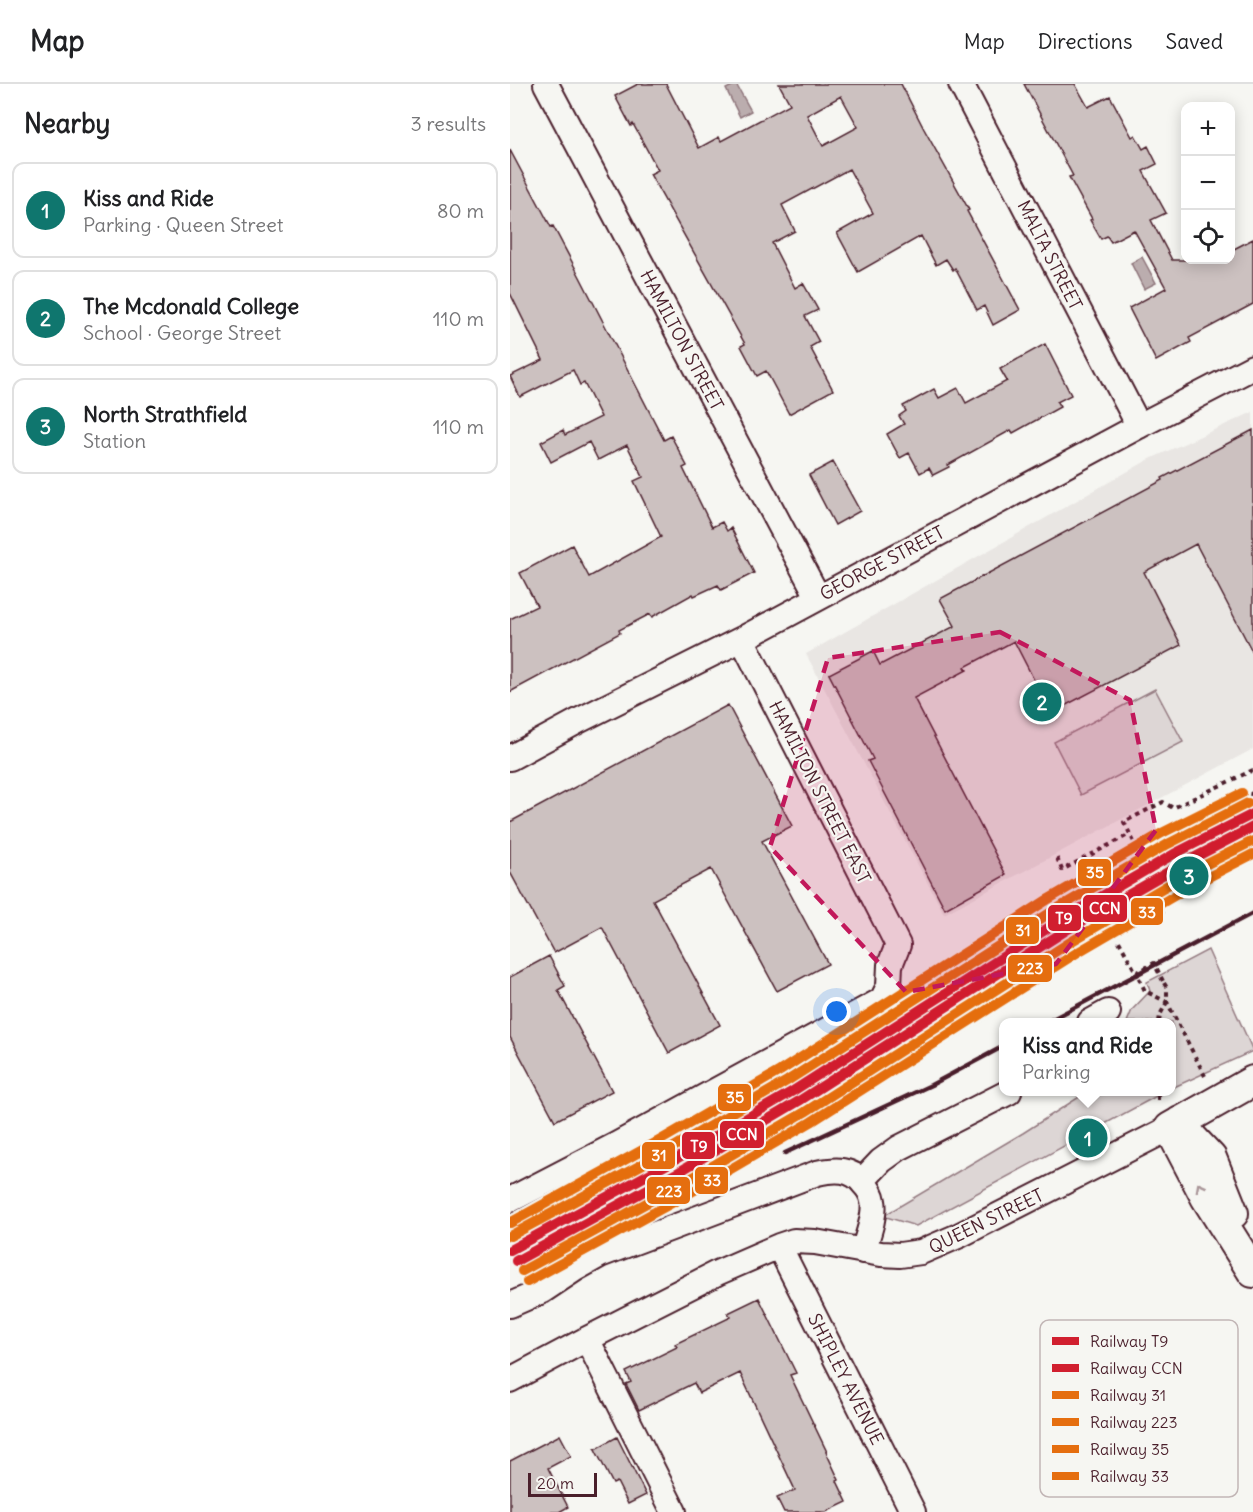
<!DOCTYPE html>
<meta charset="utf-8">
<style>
body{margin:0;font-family:Delius,sans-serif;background:#f2f2f2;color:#202124}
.controls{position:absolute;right:18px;top:18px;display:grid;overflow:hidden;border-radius:12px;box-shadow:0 3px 15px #0003}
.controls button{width:54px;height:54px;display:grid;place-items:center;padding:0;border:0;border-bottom:2px solid #e0e0e0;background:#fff;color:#202124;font:30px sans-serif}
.scale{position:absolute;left:18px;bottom:15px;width:69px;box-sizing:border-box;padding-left:6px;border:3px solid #4a1f2b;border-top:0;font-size:16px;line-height:21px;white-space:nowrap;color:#4a1f2b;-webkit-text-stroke:4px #f6f6f2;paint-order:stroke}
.you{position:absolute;left:327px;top:928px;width:21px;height:21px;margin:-15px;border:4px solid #fff;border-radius:50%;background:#1a73e8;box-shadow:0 0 0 9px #1a73e833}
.badge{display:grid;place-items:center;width:39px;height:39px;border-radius:50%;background:#0f766e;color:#fff;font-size:20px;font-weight:700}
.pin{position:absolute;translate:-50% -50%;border:3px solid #fff;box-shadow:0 2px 6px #0006}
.popup{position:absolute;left:489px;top:934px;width:177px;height:78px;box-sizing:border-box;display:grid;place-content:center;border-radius:12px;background:#fff;filter:drop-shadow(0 2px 4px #0005);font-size:20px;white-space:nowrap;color:#757577}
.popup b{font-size:22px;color:#202124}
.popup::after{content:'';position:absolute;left:50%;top:100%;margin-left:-12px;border:12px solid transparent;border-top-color:#fff}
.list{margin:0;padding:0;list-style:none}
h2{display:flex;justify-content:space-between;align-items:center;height:78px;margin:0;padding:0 24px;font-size:26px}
h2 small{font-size:20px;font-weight:400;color:#757577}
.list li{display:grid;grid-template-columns:39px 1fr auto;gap:18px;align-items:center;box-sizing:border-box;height:96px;margin:0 12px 12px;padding:0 12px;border:2px solid #e0e0e0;border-radius:12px}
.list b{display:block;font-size:22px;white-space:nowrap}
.list p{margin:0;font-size:20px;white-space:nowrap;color:#757577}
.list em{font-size:20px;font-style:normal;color:#757577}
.icon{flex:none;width:33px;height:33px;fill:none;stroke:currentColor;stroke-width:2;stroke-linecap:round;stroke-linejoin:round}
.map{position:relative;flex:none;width:743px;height:1428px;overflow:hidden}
header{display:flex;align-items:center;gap:36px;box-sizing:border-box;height:84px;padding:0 30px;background:#fff;border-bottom:2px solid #e0e0e0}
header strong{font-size:28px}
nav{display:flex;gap:33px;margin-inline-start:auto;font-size:21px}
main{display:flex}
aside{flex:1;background:#fff}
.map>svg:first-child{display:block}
</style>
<header>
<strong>Map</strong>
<nav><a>Map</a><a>Directions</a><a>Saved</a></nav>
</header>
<main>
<aside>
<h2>Nearby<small>3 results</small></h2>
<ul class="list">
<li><span class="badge">1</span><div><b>Kiss and Ride</b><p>Parking · Queen Street</p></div><em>80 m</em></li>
<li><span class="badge">2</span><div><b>The Mcdonald College</b><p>School · George Street</p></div><em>110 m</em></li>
<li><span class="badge">3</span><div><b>North Strathfield</b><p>Station</p></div><em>110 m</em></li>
</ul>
</aside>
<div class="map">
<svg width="743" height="1428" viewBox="0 0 743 1428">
<rect width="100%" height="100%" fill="#f6f6f2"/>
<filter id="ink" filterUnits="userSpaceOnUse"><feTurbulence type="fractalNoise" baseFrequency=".0167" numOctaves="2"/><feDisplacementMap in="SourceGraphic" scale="12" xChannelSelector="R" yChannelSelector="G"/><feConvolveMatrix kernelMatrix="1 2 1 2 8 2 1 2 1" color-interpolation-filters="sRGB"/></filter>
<g filter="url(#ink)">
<path fill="#e9e6e3" d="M 743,328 L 743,665 L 434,830 L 296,570 L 638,376 Z"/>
<path fill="#ddd6d5" stroke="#947a80" stroke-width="1.5" d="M 645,605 L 673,658 L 571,711 L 544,658 Z
M 698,866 L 743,967 L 662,1004 L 662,938 L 617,938 L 622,926 L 640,907 L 637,898 Z
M 577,1008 L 654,1008 L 406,1142 L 373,1132 L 513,1049 Z"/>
<path fill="#bbadae" stroke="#8e747a" stroke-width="1.5" d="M 226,0 L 241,27 L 230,33 L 216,5 Z
M 632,173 L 646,199 L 634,205 L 621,179 Z"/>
<path fill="#ccc1c0" stroke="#4a1f2b" stroke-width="1.5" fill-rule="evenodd" d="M 128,0 L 156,0 L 189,64 L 209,53 L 211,57 L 280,20 L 269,0 L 391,0 L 414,45 L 459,126 L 457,127 L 510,226 L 483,241 L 474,222 L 467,226 L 445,184 L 443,186 L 436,175 L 426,181 L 411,152 L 348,188 L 327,149 L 363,129 L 339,85 L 272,121 L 285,147 L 262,159 L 285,204 L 293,199 L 308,226 L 295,232 L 309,258 L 300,263 L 323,306 L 279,330 L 256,287 L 247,292 L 231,262 L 235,260 L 140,90 L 148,86 L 123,40 L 121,42 L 105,12 ZM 331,12 L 348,43 L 313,62 L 297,31 Z
M 514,0 L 565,0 L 578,23 L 600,12 L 622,53 L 625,51 L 633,65 L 638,62 L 647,80 L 633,87 L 656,129 L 641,136 L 662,176 L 720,176 L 720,167 L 743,155 L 743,220 L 679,254 L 681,258 L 646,277 L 619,224 L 656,204 L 624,146 L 601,158 L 597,152 L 591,155 L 580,136 L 582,135 L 559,93 L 563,92 Z
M 0,66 L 41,143 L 43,142 L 70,193 L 154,356 L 161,352 L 177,382 L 173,384 L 202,443 L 212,438 L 217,447 L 221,444 L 244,489 L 211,506 L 208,501 L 184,512 L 183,510 L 142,533 L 140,530 L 109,546 L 110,549 L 0,608 L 0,535 L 27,522 L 10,489 L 62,461 L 79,493 L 151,453 L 124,397 L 133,393 L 117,361 L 88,376 L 79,358 L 41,378 L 31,358 L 53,346 L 55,351 L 91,333 L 74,299 L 70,301 L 63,286 L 10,313 L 0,292 L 33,276 L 0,209 Z
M 535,260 L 561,311 L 547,318 L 550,323 L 503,349 L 501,346 L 438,381 L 439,383 L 423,391 L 419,384 L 410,389 L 399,369 L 390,374 L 377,350 L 394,340 L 389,332 L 396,327 L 393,322 L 424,305 L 429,314 L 448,304 L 456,319 L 497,297 L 490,285 Z
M 743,346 L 743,569 L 686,460 L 634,488 L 671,561 L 541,629 L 504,557 L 455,583 L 457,586 L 404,614 L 496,791 L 435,825 L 358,677 L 363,675 L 319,590 L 363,567 L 370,581 L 445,542 L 430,515 L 653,396 L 652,394 Z
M 323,378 L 350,427 L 325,441 L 299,391 Z
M 218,621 L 282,742 L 252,757 L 318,880 L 267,907 L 201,785 L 143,816 L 210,941 L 159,969 L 92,843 L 44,869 L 0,788 L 0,738 Z
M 743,745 L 743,770 L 674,807 L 664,787 Z
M 39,872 L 55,902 L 48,906 L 102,1007 L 45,1037 L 0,953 L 0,893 Z
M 249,1214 L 286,1289 L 280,1291 L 317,1368 L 316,1368 L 329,1396 L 327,1397 L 337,1418 L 316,1428 L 274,1428 L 267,1414 L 285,1406 L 230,1289 L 189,1309 L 184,1299 L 129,1326 L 116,1300 L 121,1298 L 116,1288 L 167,1263 L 165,1260 L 221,1233 L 218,1229 Z
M 50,1351 L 61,1372 L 38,1384 L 58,1423 L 49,1428 L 0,1428 L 0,1377 Z
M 107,1353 L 136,1411 L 118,1420 L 107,1398 L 103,1400 L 85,1365 Z"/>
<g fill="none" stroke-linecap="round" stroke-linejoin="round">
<defs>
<path id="minor" d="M 36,0 L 308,513
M 451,0 L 629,342
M 0,674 L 70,636 L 232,555 L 629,342 L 743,283
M 580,938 L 598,928
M 352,1097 L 371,1077 L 389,1064 L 499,1008
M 0,1116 L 106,1061 L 372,916 L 379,902 L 380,881 L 388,861 L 232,555
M 269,1162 L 403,1428
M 0,1221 L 32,1207 L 65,1185 L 90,1171 L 307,1089 C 325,1085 342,1084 354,1100 C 358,1104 362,1111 363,1117 C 366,1131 357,1154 353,1167
M 77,1255 L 164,1428
M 0,1296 L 77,1255 L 207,1189 L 269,1162 L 284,1157 L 305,1158 L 371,1170 L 390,1171 L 411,1168 L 448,1152 L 660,1044"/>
<path id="major" d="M 743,997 L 660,1044 L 696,1113 L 743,1188
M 670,1038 L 683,1055 L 701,1074 L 723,1129"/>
</defs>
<use href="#minor" stroke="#4a1f2b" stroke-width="28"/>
<use href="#major" stroke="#4a1f2b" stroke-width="34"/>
<path stroke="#4a1f2b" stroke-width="4" stroke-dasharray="4.5 4.5" stroke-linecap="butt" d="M 628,766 L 614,738 L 653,718 L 663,724 L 743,686
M 547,774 L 552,786 L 620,750
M 635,796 L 653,830
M 640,806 L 666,792
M 647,819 L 673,805
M 585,826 L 595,846
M 599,838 L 645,814
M 583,846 L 595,846 L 601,857
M 629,894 L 635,907 L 657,918
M 654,899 L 657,904 L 657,918 L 695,992
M 649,938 L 650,931 L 657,918
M 648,1016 L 648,1008"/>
<use href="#minor" stroke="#f6f6f2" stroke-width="24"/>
<use href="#major" stroke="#f6f6f2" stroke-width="30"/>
<path stroke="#4a1f2b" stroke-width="4.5" d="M 537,938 L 743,829
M 275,1069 L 421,1001 L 494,962
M 0,1145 C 92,1096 184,1047 273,993 C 404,914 528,823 662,750 C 688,735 716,722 743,709"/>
<path stroke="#4a1f2b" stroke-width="4" stroke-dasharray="4.5 4.5" stroke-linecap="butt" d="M 566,778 L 629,894
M 583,846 L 599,838
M 626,889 L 644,879 L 654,899"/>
<defs>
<path id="rail-1" d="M 0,1166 L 161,1078 L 283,1007 L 549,837 L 664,770 L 743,730"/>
<path id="rail-2" d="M 6,1177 L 167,1089 L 289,1017 L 555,847 L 670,781 L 743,743"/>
<path id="rail-3" d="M 0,1152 L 155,1068 L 277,997 L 543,827 L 658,760 L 738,719"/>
<path id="rail-4" d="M 12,1187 L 173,1099 L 295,1028 L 562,857 L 675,791 L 743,757"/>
<path id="rail-5" d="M 0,1139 L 149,1057 L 270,987 L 537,816 L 652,749 L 732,709"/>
<path id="rail-6" d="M 17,1198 L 178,1110 L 301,1038 L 568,868 L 681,802 L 743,770"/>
</defs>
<use href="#rail-1" stroke="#f6f6f2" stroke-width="15"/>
<use href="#rail-2" stroke="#f6f6f2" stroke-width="15"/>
<use href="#rail-3" stroke="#f6f6f2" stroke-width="15"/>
<use href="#rail-4" stroke="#f6f6f2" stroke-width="15"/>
<use href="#rail-5" stroke="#f6f6f2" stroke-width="15"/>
<use href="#rail-6" stroke="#f6f6f2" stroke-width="15"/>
<use href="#rail-1" stroke="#d11f2f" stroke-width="10"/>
<use href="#rail-2" stroke="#d11f2f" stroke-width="10"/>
<use href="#rail-3" stroke="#e56e0f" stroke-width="10"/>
<use href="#rail-4" stroke="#e56e0f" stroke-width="10"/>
<use href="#rail-5" stroke="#e56e0f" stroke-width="10"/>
<use href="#rail-6" stroke="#e56e0f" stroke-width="10"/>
</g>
<defs><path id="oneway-chevron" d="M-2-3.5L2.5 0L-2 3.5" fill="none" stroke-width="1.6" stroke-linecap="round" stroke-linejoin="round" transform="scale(1.5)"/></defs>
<use stroke="#a99598" href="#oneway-chevron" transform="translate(690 1103) rotate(-118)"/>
</g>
<path fill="#c2185b" fill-opacity="0.2" stroke="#c2185b" stroke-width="4.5" stroke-dasharray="12 8" stroke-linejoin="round" d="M 490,548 L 620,616 L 646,746 L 546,880 L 396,908 L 260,763 L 318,574 Z"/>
<g text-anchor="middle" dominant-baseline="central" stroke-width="4.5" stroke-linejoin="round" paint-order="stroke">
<g font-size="18" fill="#4a1f2b" stroke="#f6f6f2">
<text transform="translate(540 171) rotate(63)">MALTA STREET</text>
<text transform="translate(172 256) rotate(62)">HAMILTON STREET</text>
<text transform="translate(372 479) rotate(-28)">GEORGE STREET</text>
<text transform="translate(310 708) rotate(63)">HAMILTON STREET EAST</text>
<text transform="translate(476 1137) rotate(-26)">QUEEN STREET</text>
<text transform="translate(336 1295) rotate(63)">SHIPLEY AVENUE</text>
</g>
</g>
<rect x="530" y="1236" width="198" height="177" rx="9" fill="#f6f6f2" stroke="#c2b6b6" stroke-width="1.5"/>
<rect x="542" y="1253" width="27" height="8" fill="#d11f2f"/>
<rect x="542" y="1280" width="27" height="8" fill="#d11f2f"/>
<rect x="542" y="1307" width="27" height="8" fill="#e56e0f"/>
<rect x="542" y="1334" width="27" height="8" fill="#e56e0f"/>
<rect x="542" y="1361" width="27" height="8" fill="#e56e0f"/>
<rect x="542" y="1388" width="27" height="8" fill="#e56e0f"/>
<g font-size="16" fill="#4a1f2b">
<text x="580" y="1263">Railway T9</text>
<text x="580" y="1290">Railway CCN</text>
<text x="580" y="1317">Railway 31</text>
<text x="580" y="1344">Railway 223</text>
<text x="580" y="1371">Railway 35</text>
<text x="580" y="1398">Railway 33</text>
</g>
<g stroke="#f6f6f2" stroke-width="2">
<rect x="567" y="774" width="35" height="29" rx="6" fill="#e56e0f"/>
<rect x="572" y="810" width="46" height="29" rx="6" fill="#d11f2f"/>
<rect x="620" y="813" width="34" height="29" rx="6" fill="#e56e0f"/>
<rect x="537" y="820" width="35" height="28" rx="6" fill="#d11f2f"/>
<rect x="495" y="832" width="35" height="29" rx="6" fill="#e56e0f"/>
<rect x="497" y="870" width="46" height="29" rx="6" fill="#e56e0f"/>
<rect x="207" y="999" width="35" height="29" rx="6" fill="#e56e0f"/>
<rect x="209" y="1036" width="46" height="29" rx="6" fill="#d11f2f"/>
<rect x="171" y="1047" width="35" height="29" rx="6" fill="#d11f2f"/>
<rect x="131" y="1057" width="35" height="29" rx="6" fill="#e56e0f"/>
<rect x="184" y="1082" width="35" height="29" rx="6" fill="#e56e0f"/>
<rect x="136" y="1092" width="45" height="29" rx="6" fill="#e56e0f"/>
</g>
<g font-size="16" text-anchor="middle" font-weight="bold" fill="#fff">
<text x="585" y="794">35</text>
<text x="595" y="830">CCN</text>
<text x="637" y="834">33</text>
<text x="554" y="840">T9</text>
<text x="513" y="852">31</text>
<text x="520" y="890">223</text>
<text x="225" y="1019">35</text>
<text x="232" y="1056">CCN</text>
<text x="189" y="1068">T9</text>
<text x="149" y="1077">31</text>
<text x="202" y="1102">33</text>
<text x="159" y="1113">223</text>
</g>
</svg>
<div class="controls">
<button>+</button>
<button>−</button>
<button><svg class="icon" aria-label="locate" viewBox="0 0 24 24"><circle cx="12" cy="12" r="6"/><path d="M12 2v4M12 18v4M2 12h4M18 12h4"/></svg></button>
</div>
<div class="scale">20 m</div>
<div class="you"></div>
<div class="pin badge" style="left:578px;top:1054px">1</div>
<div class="popup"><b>Kiss and Ride</b>Parking</div>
<div class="pin badge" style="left:532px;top:618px">2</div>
<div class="pin badge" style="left:679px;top:792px">3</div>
</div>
</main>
